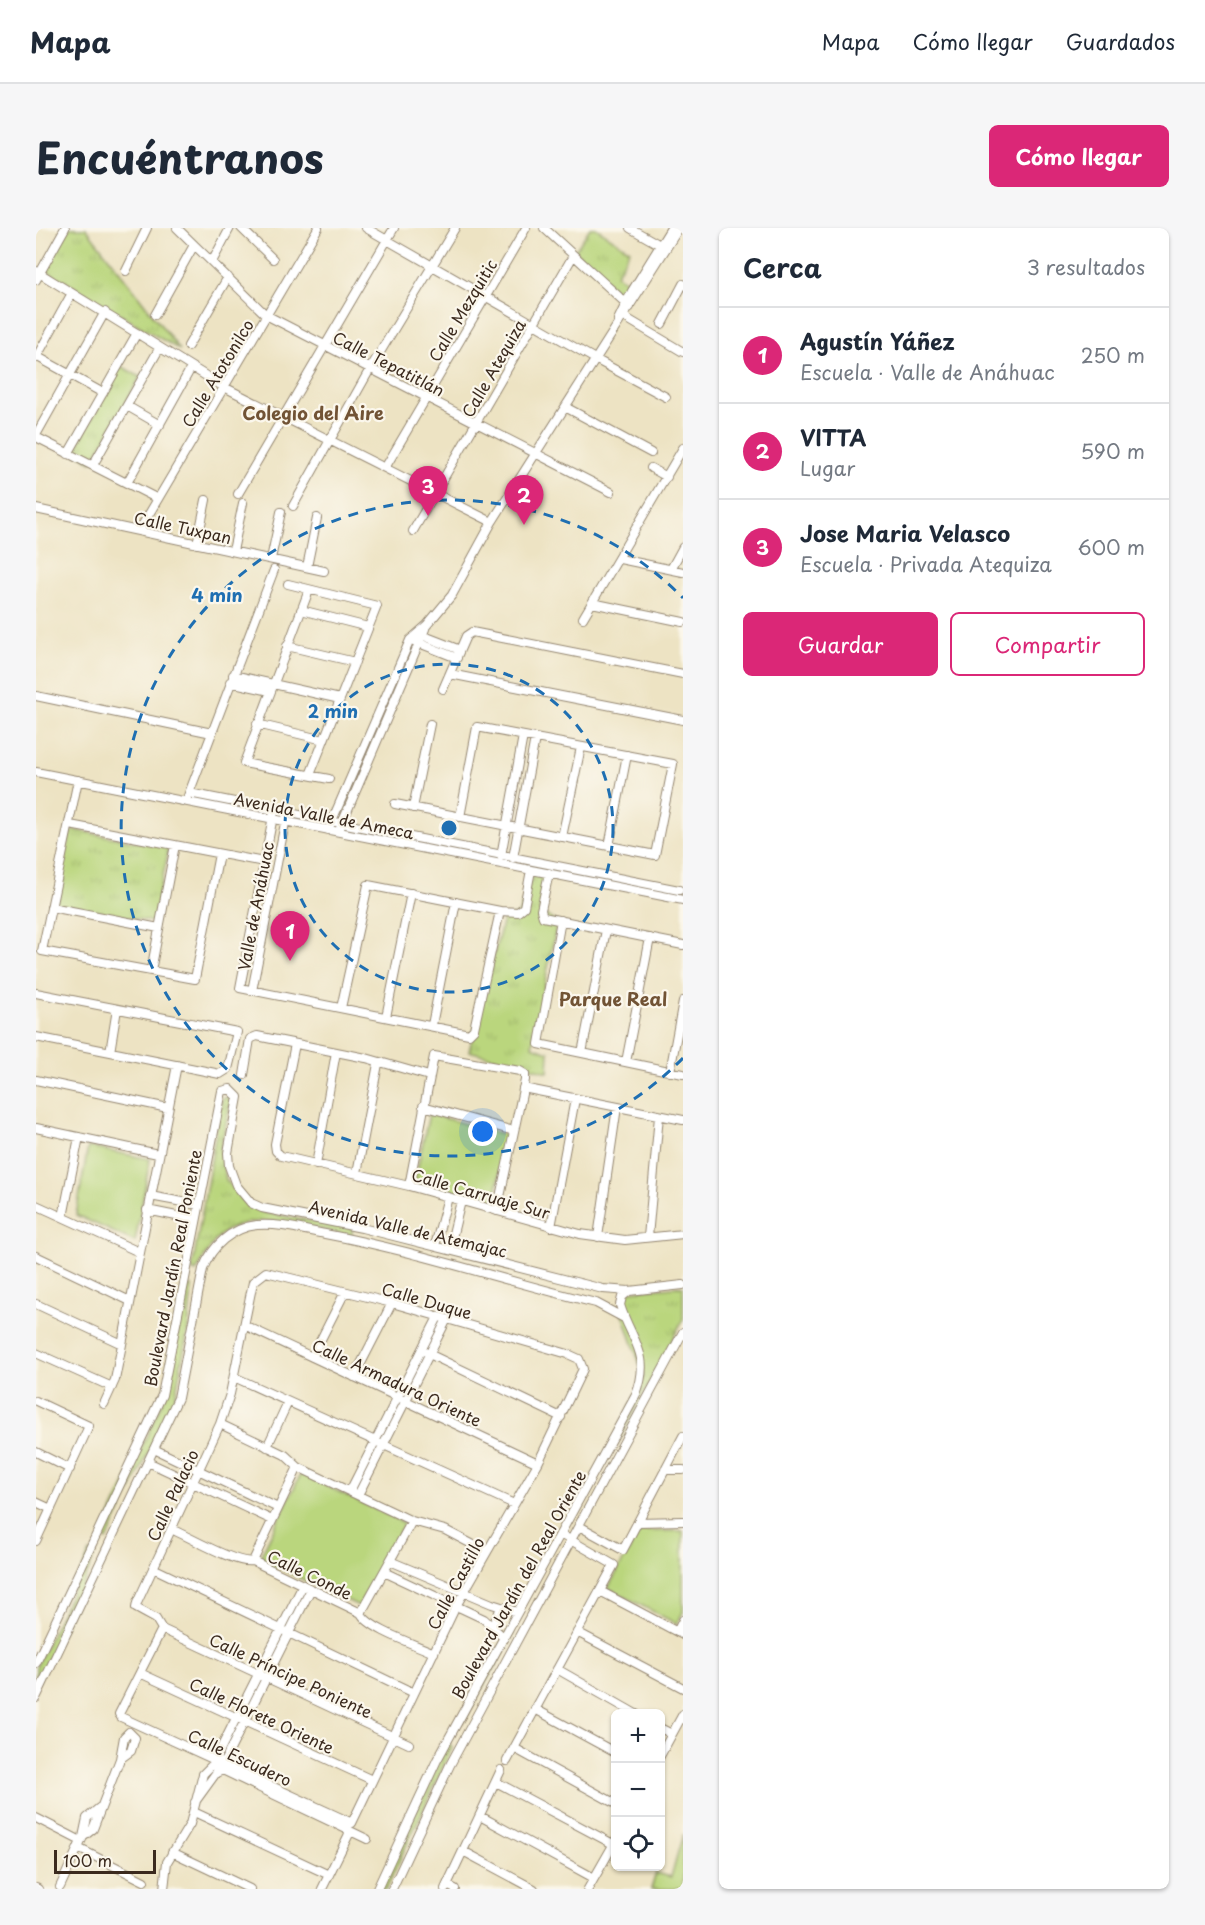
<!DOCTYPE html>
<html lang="es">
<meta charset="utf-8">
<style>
body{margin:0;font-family:"Playpen Sans",sans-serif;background:#f6f6f7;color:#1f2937}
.controls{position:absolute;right:18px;bottom:18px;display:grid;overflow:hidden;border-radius:9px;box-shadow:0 2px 4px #0004}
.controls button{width:54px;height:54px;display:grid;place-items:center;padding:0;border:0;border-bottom:2px solid #e0e1e3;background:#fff;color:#1f2937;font:30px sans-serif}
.scale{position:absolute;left:18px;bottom:15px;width:102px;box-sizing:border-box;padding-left:6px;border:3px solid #3b2a1e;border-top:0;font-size:16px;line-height:21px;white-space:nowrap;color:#3b2a1e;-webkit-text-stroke:4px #fbf7ec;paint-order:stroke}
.you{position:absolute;left:447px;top:904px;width:21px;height:21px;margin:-15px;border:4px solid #fff;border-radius:50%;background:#1a73e8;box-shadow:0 0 0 9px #1a73e833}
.badge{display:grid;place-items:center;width:39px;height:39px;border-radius:50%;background:#db2777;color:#fff;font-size:20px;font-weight:700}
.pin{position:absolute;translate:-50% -50px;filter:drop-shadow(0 2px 3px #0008)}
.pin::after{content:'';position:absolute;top:32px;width:21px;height:18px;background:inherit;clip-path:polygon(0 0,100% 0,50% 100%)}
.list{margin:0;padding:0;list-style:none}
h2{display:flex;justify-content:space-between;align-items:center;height:78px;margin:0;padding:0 24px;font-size:26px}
h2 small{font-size:20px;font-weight:400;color:#747a83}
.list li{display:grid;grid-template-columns:39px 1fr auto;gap:18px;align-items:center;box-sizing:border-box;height:96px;padding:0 24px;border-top:2px solid #e0e1e3}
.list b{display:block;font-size:22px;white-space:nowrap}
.list p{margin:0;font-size:20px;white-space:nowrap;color:#747a83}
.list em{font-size:20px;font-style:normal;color:#747a83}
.actions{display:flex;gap:12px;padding:18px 24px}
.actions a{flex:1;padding:14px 0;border:2px solid #db2777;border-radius:9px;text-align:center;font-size:21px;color:#db2777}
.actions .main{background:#db2777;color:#fff}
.icon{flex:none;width:33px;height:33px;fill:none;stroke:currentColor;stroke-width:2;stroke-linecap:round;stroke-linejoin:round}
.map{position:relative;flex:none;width:647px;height:1661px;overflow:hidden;border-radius:9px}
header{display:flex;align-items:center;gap:36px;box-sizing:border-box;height:84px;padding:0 30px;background:#fff;border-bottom:2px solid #e0e1e3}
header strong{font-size:28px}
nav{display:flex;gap:33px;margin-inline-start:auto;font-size:21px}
.intro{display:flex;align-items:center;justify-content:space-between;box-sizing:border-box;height:144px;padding:0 36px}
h1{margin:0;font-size:42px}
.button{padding:15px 27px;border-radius:9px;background:#db2777;color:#fff;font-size:21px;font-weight:700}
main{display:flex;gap:36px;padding:0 36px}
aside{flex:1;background:#fff;border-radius:9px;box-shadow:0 2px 4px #0004}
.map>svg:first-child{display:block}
</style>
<header>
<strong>Mapa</strong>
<nav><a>Mapa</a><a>Cómo llegar</a><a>Guardados</a></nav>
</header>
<div class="intro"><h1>Encuéntranos</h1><a class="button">Cómo llegar</a></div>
<main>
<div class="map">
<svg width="647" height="1661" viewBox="0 0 647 1661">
<defs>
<pattern id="park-tufts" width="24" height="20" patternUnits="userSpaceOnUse" patternTransform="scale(1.5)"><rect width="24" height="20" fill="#bad67d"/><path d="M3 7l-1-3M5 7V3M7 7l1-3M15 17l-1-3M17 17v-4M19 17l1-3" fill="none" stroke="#a1b86c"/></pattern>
</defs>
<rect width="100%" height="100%" fill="#fbf7ec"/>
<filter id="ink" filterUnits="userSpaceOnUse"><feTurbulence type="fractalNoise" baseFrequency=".0167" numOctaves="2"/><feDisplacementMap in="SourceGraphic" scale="12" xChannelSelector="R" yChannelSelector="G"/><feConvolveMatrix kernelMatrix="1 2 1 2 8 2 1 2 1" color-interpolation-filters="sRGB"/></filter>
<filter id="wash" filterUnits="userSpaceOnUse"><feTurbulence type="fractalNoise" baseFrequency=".008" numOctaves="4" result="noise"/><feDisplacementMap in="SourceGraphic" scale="24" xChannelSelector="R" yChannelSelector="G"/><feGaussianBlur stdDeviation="1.35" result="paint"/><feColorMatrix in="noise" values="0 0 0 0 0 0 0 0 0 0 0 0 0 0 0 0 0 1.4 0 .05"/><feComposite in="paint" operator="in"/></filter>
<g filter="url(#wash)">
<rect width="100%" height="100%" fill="#ede3c3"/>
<path fill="#bad67d" stroke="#7a804e" stroke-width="1.5" d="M 393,886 L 471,907 L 458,976 L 379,952 Z
M 52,919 L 114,931 L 99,1014 L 40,987 Z
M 156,1058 L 152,1102 L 139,1169 L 71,1312 L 65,1308 L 130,1166 L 150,1059 Z
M 265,1246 L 368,1295 L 323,1378 L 223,1331 Z
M 604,1303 L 647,1303 L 647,1384 L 641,1396 L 572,1360 Z
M 54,1324 L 59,1325 L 46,1360 L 0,1458 L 0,1439 Z
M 472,1404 L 478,1405 L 427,1495 Z
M 414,1516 L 416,1520 L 350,1661 L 343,1661 L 411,1518 Z
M 647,1606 L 647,1661 L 615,1661 L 620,1645 L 635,1649 Z"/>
<path fill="url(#park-tufts)" stroke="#7a804e" stroke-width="1.5" d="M 33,0 L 50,0 L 144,122 L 9,42 Z
M 554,0 L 560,0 L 594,22 L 580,47 L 597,56 L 588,70 L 539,23 Z
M 85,138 L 104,149 L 56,234 L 38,224 Z
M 38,602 L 133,620 L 117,694 L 20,676 L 34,606 Z
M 497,645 L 510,647 L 503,682 L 521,695 L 496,818 L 513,824 L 512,844 L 433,823 L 468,688 L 482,687 Z
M 196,869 L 184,921 L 190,952 L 212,978 L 229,985 L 316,1000 L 316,1008 C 278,1001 214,978 182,1009 C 173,1018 167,1033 160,1044 L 156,1042 L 186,870 Z
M 647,1058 L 647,1091 L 580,1218 L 575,1215 L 608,1149 L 586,1083 L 587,1069 L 593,1063 Z"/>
</g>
<g filter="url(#ink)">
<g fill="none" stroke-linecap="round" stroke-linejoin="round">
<defs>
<path id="minor" d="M 141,0 L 230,87 L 575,264
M 205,0 L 237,31
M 330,0 L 559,131 L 630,169
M 508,0 L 594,79
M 594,0 L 624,17
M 176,34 L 194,0
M 0,43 L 188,159 L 456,294
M 90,43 L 111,0
M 0,52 L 29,0
M 119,87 L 158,17
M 585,87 L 647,124
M 582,92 L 596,63 L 635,0
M 626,96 L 647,56
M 152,118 L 192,49
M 0,128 L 67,165
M 0,130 L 36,65
M 91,178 L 124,197
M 531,180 L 615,225
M 0,207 L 69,84
M 0,209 L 122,271
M 32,226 L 101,105
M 57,237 L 123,121
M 349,240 L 490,0
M 615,240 L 631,249
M 91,255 L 155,140
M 202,266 L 358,0
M 257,278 L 334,141 L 419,0
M 0,281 L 288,343
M 103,303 L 282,0
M 377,303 L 537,28
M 161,316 L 170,272
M 197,323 L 207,275
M 235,331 L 245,284
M 584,331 L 647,344
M 271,339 L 281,290
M 635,341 L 647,319
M 252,356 L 341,378 L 274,547
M 273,362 L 208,535 L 293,551
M 556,375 L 647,394
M 265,382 L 332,399
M 547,390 L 647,220
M 383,406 L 424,422
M 378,413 L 421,430
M 251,418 L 319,434
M 414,446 L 647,492
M 197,447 L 304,471
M 194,454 L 234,463
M 407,461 L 430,408 L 436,404 L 647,446
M 0,468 L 176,505
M 221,496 L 288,512
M 0,544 L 647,672
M 42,552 L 6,723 L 159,751 L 183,626
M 153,565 L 643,662
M 152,568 L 238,342
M 359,576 C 446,593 532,610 619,627 L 637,536 L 441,499 L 424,589
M 377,580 L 394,496
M 238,583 L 204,760 L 433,806 L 438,801 L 464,683
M 34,597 L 228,634
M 304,600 L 389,401
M 292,602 L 374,412 L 391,397 L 416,367 L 456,294 L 643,0
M 526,609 L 545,519
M 573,618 L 591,527
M 465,628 L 487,508
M 477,630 L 499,510
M 513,645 L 505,682 L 507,689 L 647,717
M 15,679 L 123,700
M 525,692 L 503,816 L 647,846
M 115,743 L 139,617
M 216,763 L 250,590
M 0,765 L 201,804 L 192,841 L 184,846 L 0,809
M 305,780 L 332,657 L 464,683 L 482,684 L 488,679 L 495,642
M 350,789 L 375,665
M 396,797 L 420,674
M 259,816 L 239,916 L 240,923 L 245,928 L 373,958 L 544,1006 L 589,1012 L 647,1006
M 74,824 L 81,781
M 546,825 L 570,702
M 590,834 L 614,710
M 634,844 L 647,773
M 208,847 L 214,811 L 221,808 L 330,830 L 393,848
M 0,852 L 132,880
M 487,860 L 647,892
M 387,878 L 478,903
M 0,900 L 122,926
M 280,937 L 300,824
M 321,945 L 342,836
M 373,958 L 398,828 L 484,843 L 489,846 L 489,852 L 461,983
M 114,968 L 163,977
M 0,977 L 103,1024
M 111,982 L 160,992
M 27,989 L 43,909
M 515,999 L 539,871
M 562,1009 L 581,879
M 612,1009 L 623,888
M 399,1018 L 412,969
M 413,1022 L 425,973
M 0,1028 L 94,1073
M 230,1044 L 356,1075 L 532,1126 L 543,1131 L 547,1141 L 502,1235 L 420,1378 L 316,1595 L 85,1489 L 83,1486 L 126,1401 L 120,1391 L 100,1380 L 101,1375 L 184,1196 L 194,1166 L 217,1054 Z
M 0,1076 L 86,1116
M 208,1097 L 502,1235
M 0,1125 L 76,1159
M 391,1125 L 525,1189
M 276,1129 L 309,1064
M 198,1149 L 478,1276
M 318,1149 L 356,1075
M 0,1173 L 53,1198 L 0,1313
M 68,1176 L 79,1152 L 141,837
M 184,1196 L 249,1227 L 262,1239 L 376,1293 L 409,1302 L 451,1324
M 231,1219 L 252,1174
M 118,1221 L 242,1280
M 0,1224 L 34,1241
M 112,1234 L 236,1292
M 629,1242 L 647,1242
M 314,1263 L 402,1089
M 322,1267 L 411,1091
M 0,1274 L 15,1281
M 602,1294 L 647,1293
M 543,1298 L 587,1322 L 647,1208
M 135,1301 C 152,1308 201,1337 217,1333 L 325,1385 C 332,1401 381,1417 398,1425
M 217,1333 L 262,1239
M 354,1333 L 456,1376 L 481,1384
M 117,1340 L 378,1465
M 348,1344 L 448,1391 L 468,1410
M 564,1363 L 647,1407
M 325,1385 L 376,1293
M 457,1397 L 465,1380
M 126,1401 L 373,1516
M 541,1404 L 647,1460
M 641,1404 L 647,1392
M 0,1435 L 126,1167 L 186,863 L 194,861 L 202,869 L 192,925 L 193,938 L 200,957 L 215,975 L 226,980 L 326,1000 L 567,1061 L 593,1063 L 647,1057
M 521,1441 L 600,1486
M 104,1445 L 336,1552
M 0,1470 L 142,1170 L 167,1041 C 176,1018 195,1000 221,997 C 243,995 267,1002 289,1006 C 380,1023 469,1053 560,1075 L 588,1090
M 499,1481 L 580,1525
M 624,1500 L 636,1506
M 93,1504 L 99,1510 L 95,1523 L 84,1531 L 88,1509 Z
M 478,1520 L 580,1576
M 624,1528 L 647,1486
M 179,1532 L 267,1357
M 471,1533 L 578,1337 L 524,1306
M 187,1536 L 275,1361
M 460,1554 L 577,1616
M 159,1574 L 180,1545 L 187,1542
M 158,1584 L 293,1647
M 444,1588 L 558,1650
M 0,1590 L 45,1613
M 47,1609 L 51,1590 L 63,1580
M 42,1620 L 108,1653
M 427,1623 L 498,1661
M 136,1624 L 214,1661
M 411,1657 L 419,1661
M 24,1659 L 47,1609 L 57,1601 L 84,1531
M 0,1660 L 2,1661
M 128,1661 L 131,1634 L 154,1596 L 167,1546 L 176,1537 L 331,1611
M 286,1661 L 314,1604
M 341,1661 L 401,1532 L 600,1167 C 616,1125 595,1113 584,1077 L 586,1069 L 593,1063
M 356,1661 L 414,1537 L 647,1104
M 409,1661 L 465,1542
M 552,1661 L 580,1612"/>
</defs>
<use href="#minor" stroke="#948670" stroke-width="10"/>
<use href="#minor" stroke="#fff" stroke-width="8"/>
</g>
</g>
<g fill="none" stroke="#1f6fb2" stroke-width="3" stroke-dasharray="10 8">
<circle cx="413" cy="600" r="164"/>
<path d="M647 830A328 328 0 1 1 647 370"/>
</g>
<g text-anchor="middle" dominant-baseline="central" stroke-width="4.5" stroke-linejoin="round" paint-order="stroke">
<g font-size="16" fill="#3b2a1e" stroke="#fbf7ec">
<text transform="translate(426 82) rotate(-59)">Calle Mezquitic</text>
<text transform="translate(353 135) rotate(27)">Calle Tepatitlán</text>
<text transform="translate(457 140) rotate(-60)">Calle Atequiza</text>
<text transform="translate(181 145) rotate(-59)">Calle Atotonilco</text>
<text transform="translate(147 299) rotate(12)">Calle Tuxpan</text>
<text transform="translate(288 587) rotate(11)">Avenida Valle de Ameca</text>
<text transform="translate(219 678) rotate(-79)">Valle de Anáhuac</text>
<text transform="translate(445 965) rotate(16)">Calle Carruaje Sur</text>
<text transform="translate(372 1000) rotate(13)">Avenida Valle de Atemajac</text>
<text transform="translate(136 1040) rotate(-79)">Boulevard Jardín Real Poniente</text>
<text transform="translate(391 1072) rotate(16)">Calle Duque</text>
<text transform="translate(361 1154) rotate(25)">Calle Armadura Oriente</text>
<text transform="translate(136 1267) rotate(-65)">Calle Palacio</text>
<text transform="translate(274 1346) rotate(26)">Calle Conde</text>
<text transform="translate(419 1355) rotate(-62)">Calle Castillo</text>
<text transform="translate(482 1356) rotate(-61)">Boulevard Jardín del Real Oriente</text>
<text transform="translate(255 1447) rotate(25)">Calle Príncipe Poniente</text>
<text transform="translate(226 1487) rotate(25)">Calle Florete Oriente</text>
<text transform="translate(204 1529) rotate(25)">Calle Escudero</text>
</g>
<g font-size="18" font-weight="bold" fill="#715335" stroke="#fbf7ec">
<text x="277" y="184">Colegio del Aire</text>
<text x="577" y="770">Parque Real</text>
</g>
</g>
<circle cx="413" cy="600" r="9" fill="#1f6fb2" stroke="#fbf7ec" stroke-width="3"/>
<g font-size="18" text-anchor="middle" font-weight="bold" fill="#1f6fb2" stroke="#fbf7ec" stroke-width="4.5" stroke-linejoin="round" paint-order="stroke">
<text x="181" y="374">4 min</text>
<text x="297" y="490">2 min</text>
</g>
</svg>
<div class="controls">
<button>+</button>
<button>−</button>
<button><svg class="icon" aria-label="locate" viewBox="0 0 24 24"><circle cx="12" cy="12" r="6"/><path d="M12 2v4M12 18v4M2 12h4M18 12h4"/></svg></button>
</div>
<div class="scale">100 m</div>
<div class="you"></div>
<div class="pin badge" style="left:254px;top:733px">1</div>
<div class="pin badge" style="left:488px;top:297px">2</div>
<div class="pin badge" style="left:392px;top:288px">3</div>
</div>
<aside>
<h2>Cerca<small>3 resultados</small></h2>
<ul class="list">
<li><span class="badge">1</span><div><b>Agustín Yáñez</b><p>Escuela · Valle de Anáhuac</p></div><em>250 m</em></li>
<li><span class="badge">2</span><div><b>VITTA</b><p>Lugar</p></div><em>590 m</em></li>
<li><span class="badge">3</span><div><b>Jose Maria Velasco</b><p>Escuela · Privada Atequiza</p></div><em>600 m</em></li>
</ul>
<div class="actions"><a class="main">Guardar</a><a>Compartir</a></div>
</aside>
</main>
